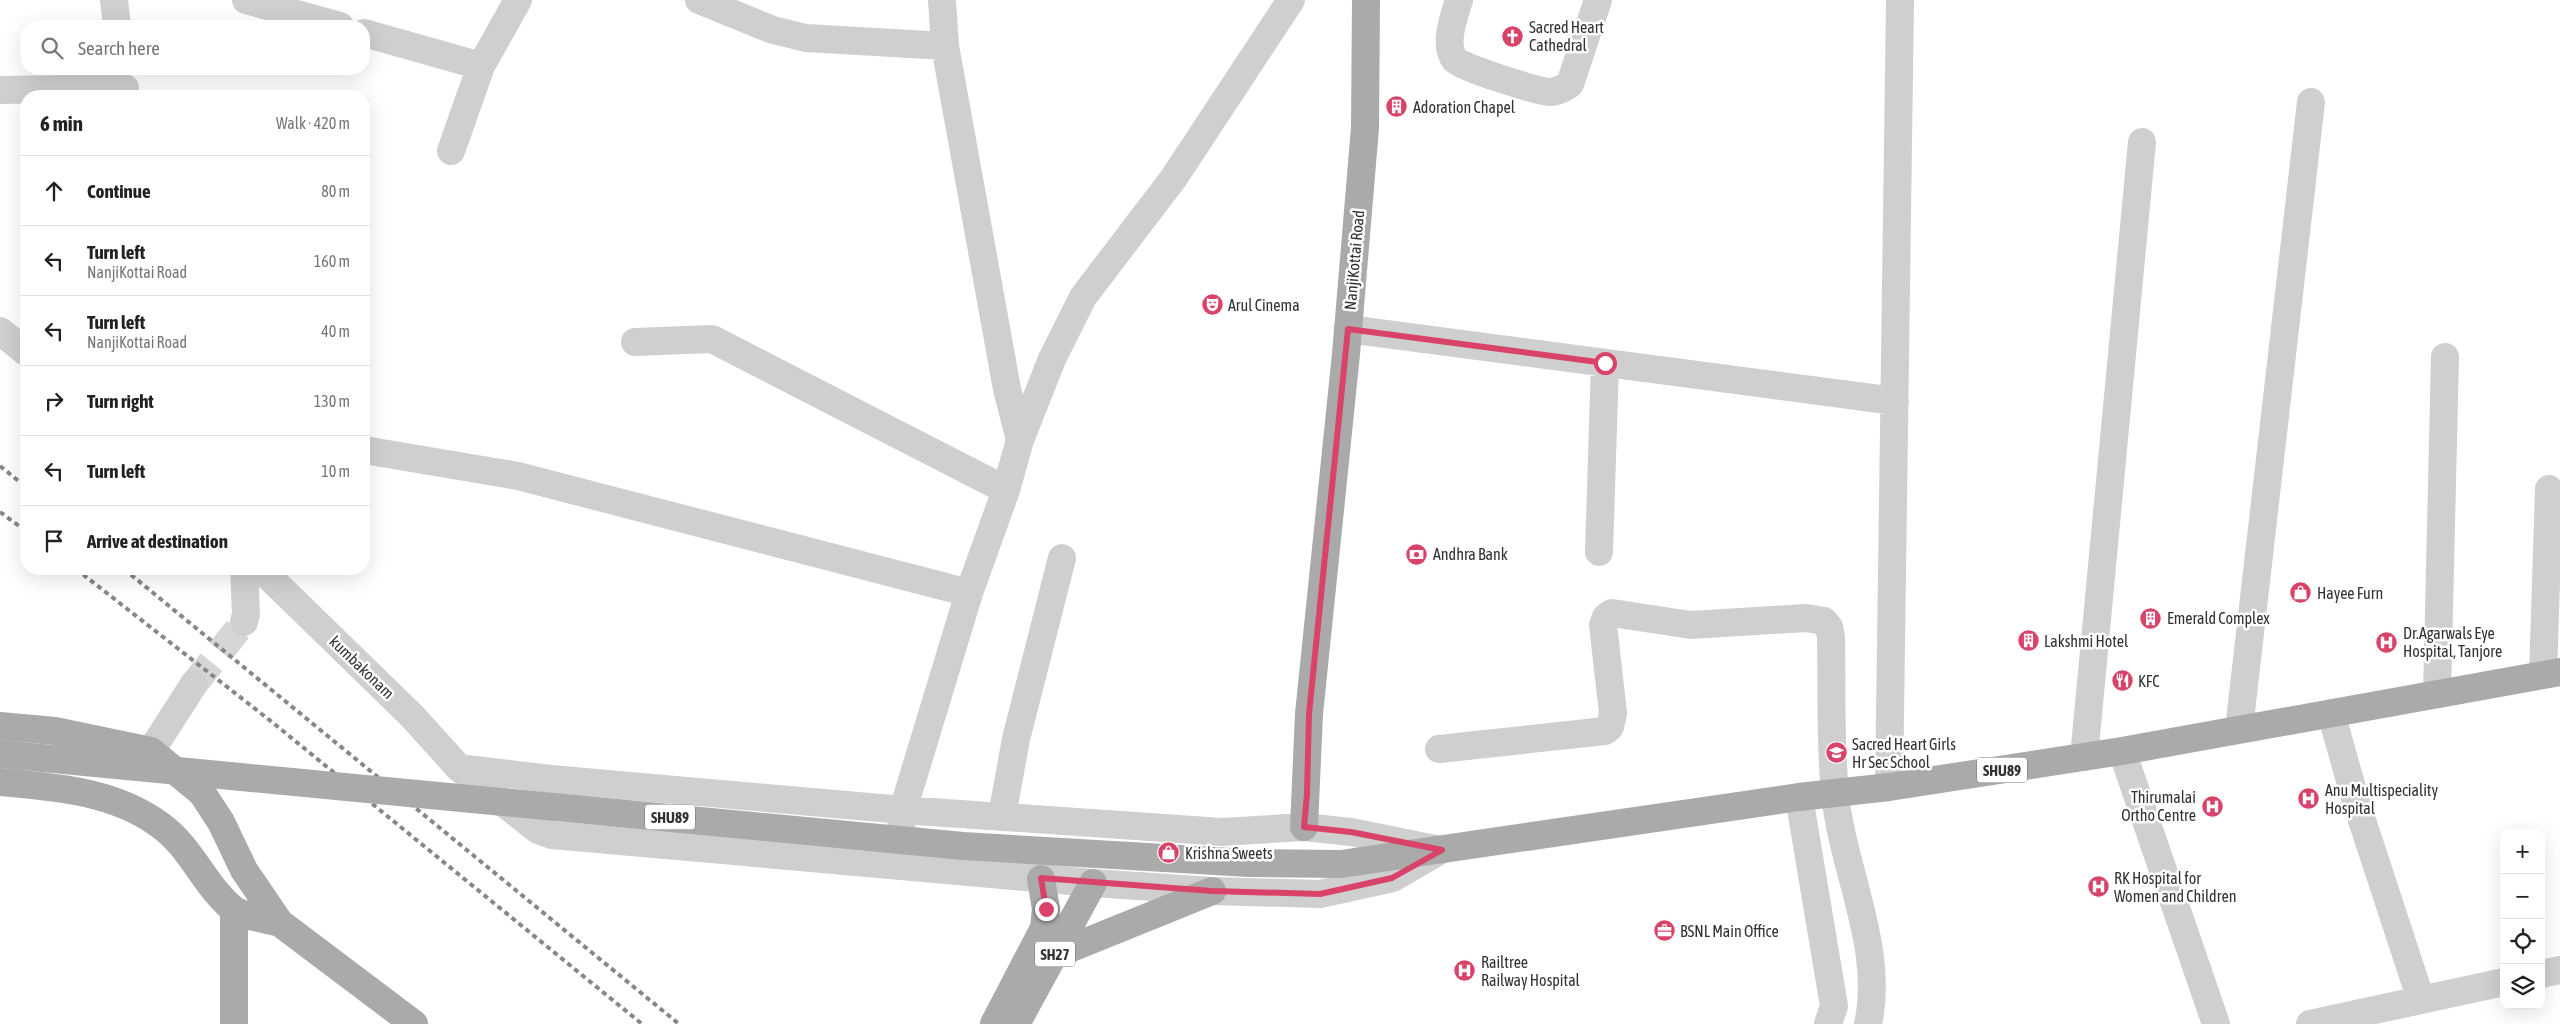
<!DOCTYPE html>
<meta charset="utf-8">
<style>
body{margin:0;font-family:"Asap Condensed",sans-serif;background:#f6f6f6;color:#222}
.controls{position:absolute;right:15px;bottom:15px;display:grid;overflow:hidden;border-radius:10px;box-shadow:0 5px 20px #0002}
.controls button{width:45px;height:45px;display:grid;place-items:center;padding:0;border:0;border-bottom:1px solid #e0e0e0;background:#fff;color:#222;font:25px sans-serif}
.stop{position:absolute;width:15px;height:15px;margin:-11px;border:4px solid #da4369;border-radius:50%;background:#fff}
.stop.end{background:#da4369;border-color:#fff;box-shadow:0 1px 5px #0008}
.list{margin:0;padding:0;list-style:none}
h2{display:flex;justify-content:space-between;align-items:center;height:65px;margin:0;padding:0 20px;font-size:21px}
h2 small{font-size:16px;font-weight:400;color:#767676}
.list li{display:grid;grid-template-columns:32px 1fr auto;gap:15px;align-items:center;box-sizing:border-box;height:70px;padding:0 20px;border-top:1px solid #e0e0e0}
.list b{display:block;font-size:19px;white-space:nowrap}
.list p{margin:0;font-size:16px;white-space:nowrap;color:#767676}
.list em{font-size:16px;font-style:normal;color:#767676}
.icon{flex:none;width:28px;height:28px;fill:none;stroke:currentColor;stroke-width:2;stroke-linecap:round;stroke-linejoin:round}
.map{position:relative;flex:none;width:2560px;height:1024px;overflow:hidden}
.search{position:absolute;background:#fff;box-shadow:0 5px 20px #0002;left:20px;top:20px;width:350px;height:55px;display:flex;align-items:center;gap:12px;box-sizing:border-box;padding:0 18px;border-radius:20px;color:#767676;font-size:19px}
.panel{position:absolute;background:#fff;box-shadow:0 5px 20px #0002;left:20px;top:90px;width:350px;height:485px;border-radius:20px}
.map>svg:first-child{display:block}
</style>
<div class="map">
<svg width="2560" height="1024" viewBox="0 0 2560 1024">
<rect width="100%" height="100%" fill="#fff"/>
<g fill="none" stroke-linecap="round" stroke-linejoin="round">
<path stroke="#d6d6d6" stroke-width="28" stroke-dasharray="28 14" stroke-linecap="butt" d="M 194,684 L 244,622"/>
<path stroke="#cfcfcf" stroke-width="28" d="M 114,0 L 117,26
M 246,0 L 340,26
M 699,0 L 773,30 L 806,38 L 945,46
M 942,0 L 945,46 L 1007,389 L 1020,440
M 1459,0 C 1454,17 1443,44 1455,60 C 1460,67 1537,91 1549,92 C 1557,92 1563,89 1570,84 L 1598,0
M 364,33 L 481,66
M 0,90 L 125,88
M 451,151 L 481,66 L 518,0
M 1348,329 L 1895,401
M 0,331 L 26,352
M 635,342 L 712,339 L 1006,490
M 364,450 L 518,476 L 969,593
M 1599,552 L 1605,363
M 261,569 L 412,716 L 459,768 L 538,830 L 552,835 L 1093,883 L 1212,891 L 1320,894 L 1393,878 L 1441,850
M 244,622 L 246,614 L 244,569
M 2543,675 L 2549,489
M 2437,694 L 2445,357
M 2331,713 L 2356,802 L 2421,1000
M 2239,729 L 2311,102
M 1439,749 L 1605,731 L 1610,727 L 1613,713 L 1603,625 L 1606,617 L 1612,613 L 1691,625 L 1806,618 L 1824,621 L 1829,627 L 1831,637 C 1832,689 1830,742 1835,793 C 1842,869 1885,948 1868,1024
M 151,751 L 194,684
M 2122,751 L 2216,1024
M 2084,757 L 2142,142
M 459,768 L 551,779 L 903,810 L 1222,832 L 1304,827 L 1351,832 L 1435,849
M 1889,787 L 1900,0
M 1799,797 L 1834,1006 L 1828,1024
M 1002,816 L 1016,739 L 1062,558
M 901,828 L 903,810 L 969,593 L 1006,490 L 1020,440 L 1052,359 L 1083,297 L 1173,179 L 1291,0
M 2541,974 L 2560,970
M 2310,1024 L 2504,982"/>
<path stroke="#aaa" stroke-width="28" d="M 0,726 L 55,731 L 151,751 L 202,793 L 221,822 L 244,870 L 280,923 L 414,1024
M 0,782 C 55,787 114,791 160,825 C 191,847 204,885 233,909 C 240,915 269,920 280,923
M 1304,827 L 1309,714 L 1346,354 L 1365,128 L 1366,0
M 1341,864 L 1799,797 L 1889,787 L 2122,751 L 2560,672
M 234,910 L 234,1024
M 1054,955 L 1212,891
M 994,1024 L 1044,928 L 1046,909 L 1041,879
M 1016,1024 L 1093,883"/>
<path stroke="#878787" stroke-width="4" stroke-dasharray="5 4" stroke-linecap="butt" d="M 0,466 L 26,487
M 0,512 L 26,531
M 76,569 L 272,722 L 642,1024
M 124,569 L 679,1024"/>
<path stroke="#aaa" stroke-width="28" d="M 0,754 L 963,846 L 1249,863 L 1341,864"/>
</g>
<g fill="none" stroke-linecap="round" stroke-linejoin="round">
<path stroke="#da4369" stroke-width="6" d="M 1046,909 L 1041,878 L 1212,891 L 1320,894 L 1392,878 L 1442,850 L 1351,832 L 1304,827 L 1307,794 L 1309,714 L 1348,329 L 1605,363"/>
</g>
<defs>
<symbol id="church-disc" viewBox="-11 -11 22 22"><circle r="9.5" fill="#da4369" stroke="#fff"/><path d="M-1.2-6h2.4v3.5h3.3v2.4h-3.3V6h-2.4V-.1h-3.3v-2.4h3.3Z" fill="#fff"/></symbol>
<symbol id="building-disc" viewBox="-11 -11 22 22"><circle r="9.5" fill="#da4369" stroke="#fff"/><path d="M-4-6H4V6H1V3H-1V6H-4ZM-2.5-4.3h1.7v1.8h-1.7ZM.8-4.3h1.7v1.8H.8ZM-2.5-1h1.7V.8h-1.7ZM.8-1h1.7V.8H.8Z" fill="#fff"/></symbol>
<symbol id="theatre-disc" viewBox="-11 -11 22 22"><circle r="9.5" fill="#da4369" stroke="#fff"/><path d="M-5-5.5Q0-4 5-5.5V0Q5 5 0 6Q-5 5-5 0ZM-3.3-2.5H-1v1.5H-3.3ZM1-2.5H3.3v1.5H1ZM-2.8 1Q0 5.5 2.8 1Z" fill="#fff"/></symbol>
<symbol id="bank-disc" viewBox="-11 -11 22 22"><circle r="9.5" fill="#da4369" stroke="#fff"/><path d="M-6-4H6V4H-6ZM0-2.3a2.3 2.3 0 1 0 0 4.6a2.3 2.3 0 1 0 0-4.6Z" fill="#fff"/></symbol>
<symbol id="shop-disc" viewBox="-11 -11 22 22"><circle r="9.5" fill="#da4369" stroke="#fff"/><path d="M-5-2.5h2.3a2.7 3.5 0 0 1 5.4 0H5L5.5 6h-11ZM-1.5-2.5h3a1.5 2.3 0 0 0-3 0Z" fill="#fff"/></symbol>
<symbol id="hospital-disc" viewBox="-11 -11 22 22"><circle r="9.5" fill="#da4369" stroke="#fff"/><path d="M-5-5h3v3.5h4V-5h3V5h-3V1.5h-4V5h-3Z" fill="#fff"/></symbol>
<symbol id="restaurant-disc" viewBox="-11 -11 22 22"><circle r="9.5" fill="#da4369" stroke="#fff"/><path d="M-5-6h1v4h1v-4h1v4h1v-4h1v5L-1.5 .5V6h-2V.5L-5-1ZM5-6V6H3V1.5H1.5Q1.5-4 5-6Z" fill="#fff"/></symbol>
<symbol id="school-disc" viewBox="-11 -11 22 22"><circle r="9.5" fill="#da4369" stroke="#fff"/><path d="M0-5L7-2L0 1L-7-2ZM-4 1L0 2.5L4 1V4Q0 6-4 4Z" fill="#fff"/></symbol>
<symbol id="office-disc" viewBox="-11 -11 22 22"><circle r="9.5" fill="#da4369" stroke="#fff"/><path d="M-6-3h4V-5.5h4V-3h4V5H-6ZM-1-4.5V-3h2v-1.5ZM-6 0V1H6V0Z" fill="#fff"/></symbol>
</defs>
<g fill-rule="evenodd">
<use href="#church-disc" x="1500" y="24" width="25" height="25"/>
<use href="#building-disc" x="1384" y="94" width="25" height="25"/>
<use href="#theatre-disc" x="1200" y="292" width="25" height="25"/>
<use href="#bank-disc" x="1404" y="542" width="25" height="25"/>
<use href="#shop-disc" x="2288" y="580" width="25" height="25"/>
<use href="#building-disc" x="2138" y="606" width="25" height="25"/>
<use href="#building-disc" x="2016" y="628" width="25" height="25"/>
<use href="#hospital-disc" x="2374" y="630" width="25" height="25"/>
<use href="#restaurant-disc" x="2110" y="668" width="25" height="25"/>
<use href="#school-disc" x="1824" y="740" width="25" height="25"/>
<use href="#hospital-disc" x="2296" y="786" width="25" height="25"/>
<use href="#hospital-disc" x="2200" y="794" width="25" height="25"/>
<use href="#shop-disc" x="1156" y="840" width="25" height="25"/>
<use href="#hospital-disc" x="2086" y="874" width="25" height="25"/>
<use href="#office-disc" x="1652" y="918" width="25" height="25"/>
<use href="#hospital-disc" x="1452" y="958" width="25" height="25"/>
</g>
<g text-anchor="middle" dominant-baseline="central" stroke-width="5" stroke-linejoin="round" paint-order="stroke">
<g fill="#fff" stroke="#707070" stroke-width="1">
<rect x="1977" y="757.5" width="50" height="25" rx="4"/>
<rect x="645" y="804.5" width="50" height="25" rx="4"/>
<rect x="1035" y="941.5" width="40" height="25" rx="4"/>
</g>
<g font-size="15" font-weight="bold" fill="#323232">
<text x="2002" y="770">SHU89</text>
<text x="670" y="817">SHU89</text>
<text x="1055" y="954">SH27</text>
</g>
<g font-size="16" fill="#323232" stroke="#fff" text-anchor="start">
<text x="1529" y="27">Sacred Heart<tspan x="1529" dy="18">Cathedral</tspan></text>
<text x="1413" y="107">Adoration Chapel</text>
<text x="1228" y="305">Arul Cinema</text>
<text x="1433" y="554">Andhra Bank</text>
<text x="2317" y="593">Hayee Furn</text>
<text x="2167" y="618">Emerald Complex</text>
<text x="2403" y="633">Dr.Agarwals Eye<tspan x="2403" dy="18">Hospital, Tanjore</tspan></text>
<text x="2044" y="641">Lakshmi Hotel</text>
<text x="2138" y="681">KFC</text>
<text x="1852" y="744">Sacred Heart Girls<tspan x="1852" dy="18">Hr Sec School</tspan></text>
<text x="2325" y="790">Anu Multispeciality<tspan x="2325" dy="18">Hospital</tspan></text>
<text x="2196" y="797" text-anchor="end">Thirumalai<tspan x="2196" dy="18">Ortho Centre</tspan></text>
<text x="1185" y="853">Krishna Sweets</text>
<text x="2114" y="878">RK Hospital for<tspan x="2114" dy="18">Women and Children</tspan></text>
<text x="1680" y="931">BSNL Main Office</text>
<text x="1481" y="962">Railtree<tspan x="1481" dy="18">Railway Hospital</tspan></text>
</g>
<g font-size="16" fill="#323232" stroke="#fff">
<text transform="translate(1354 260) rotate(-85)">NanjiKottai Road</text>
<text transform="translate(362 667) rotate(44)">kumbakonam</text>
</g>
</g>
</svg>
<div class="controls">
<button>+</button>
<button>−</button>
<button><svg class="icon" aria-label="locate" viewBox="0 0 24 24"><circle cx="12" cy="12" r="6"/><path d="M12 2v4M12 18v4M2 12h4M18 12h4"/></svg></button>
<button><svg class="icon" aria-label="layers" viewBox="0 0 24 24"><path d="M12 4l9 5-9 5-9-5zM3 14l9 5 9-5"/></svg></button>
</div>
<div class="stop" style="left:1605px;top:363px"></div>
<div class="stop end" style="left:1046px;top:909px"></div>
<div class="search"><svg class="icon" aria-label="search" viewBox="0 0 24 24"><circle cx="10" cy="10" r="6"/><path d="M15 15l6 6"/></svg>Search here</div>
<section class="panel">
<h2>6 min<small>Walk · 420 m</small></h2>
<ul class="list">
<li><svg class="icon" aria-label="ahead" viewBox="0 0 24 24"><path d="M12 20V5M6 11l6-6 6 6"/></svg><div><b>Continue</b></div><em>80 m</em></li>
<li><svg class="icon" aria-label="left" viewBox="0 0 24 24"><path d="M17 20v-9H6M10 6l-5 5 5 5"/></svg><div><b>Turn left</b><p>NanjiKottai Road</p></div><em>160 m</em></li>
<li><svg class="icon" aria-label="left" viewBox="0 0 24 24"><path d="M17 20v-9H6M10 6l-5 5 5 5"/></svg><div><b>Turn left</b><p>NanjiKottai Road</p></div><em>40 m</em></li>
<li><svg class="icon" aria-label="right" viewBox="0 0 24 24"><path d="M7 20v-9h11M14 6l5 5-5 5"/></svg><div><b>Turn right</b></div><em>130 m</em></li>
<li><svg class="icon" aria-label="left" viewBox="0 0 24 24"><path d="M17 20v-9H6M10 6l-5 5 5 5"/></svg><div><b>Turn left</b></div><em>10 m</em></li>
<li><svg class="icon" aria-label="arrive" viewBox="0 0 24 24"><path d="M6 21V4h12l-3 4 3 4H6"/></svg><div><b>Arrive at destination</b></div></li>
</ul>
</section>
</div>
